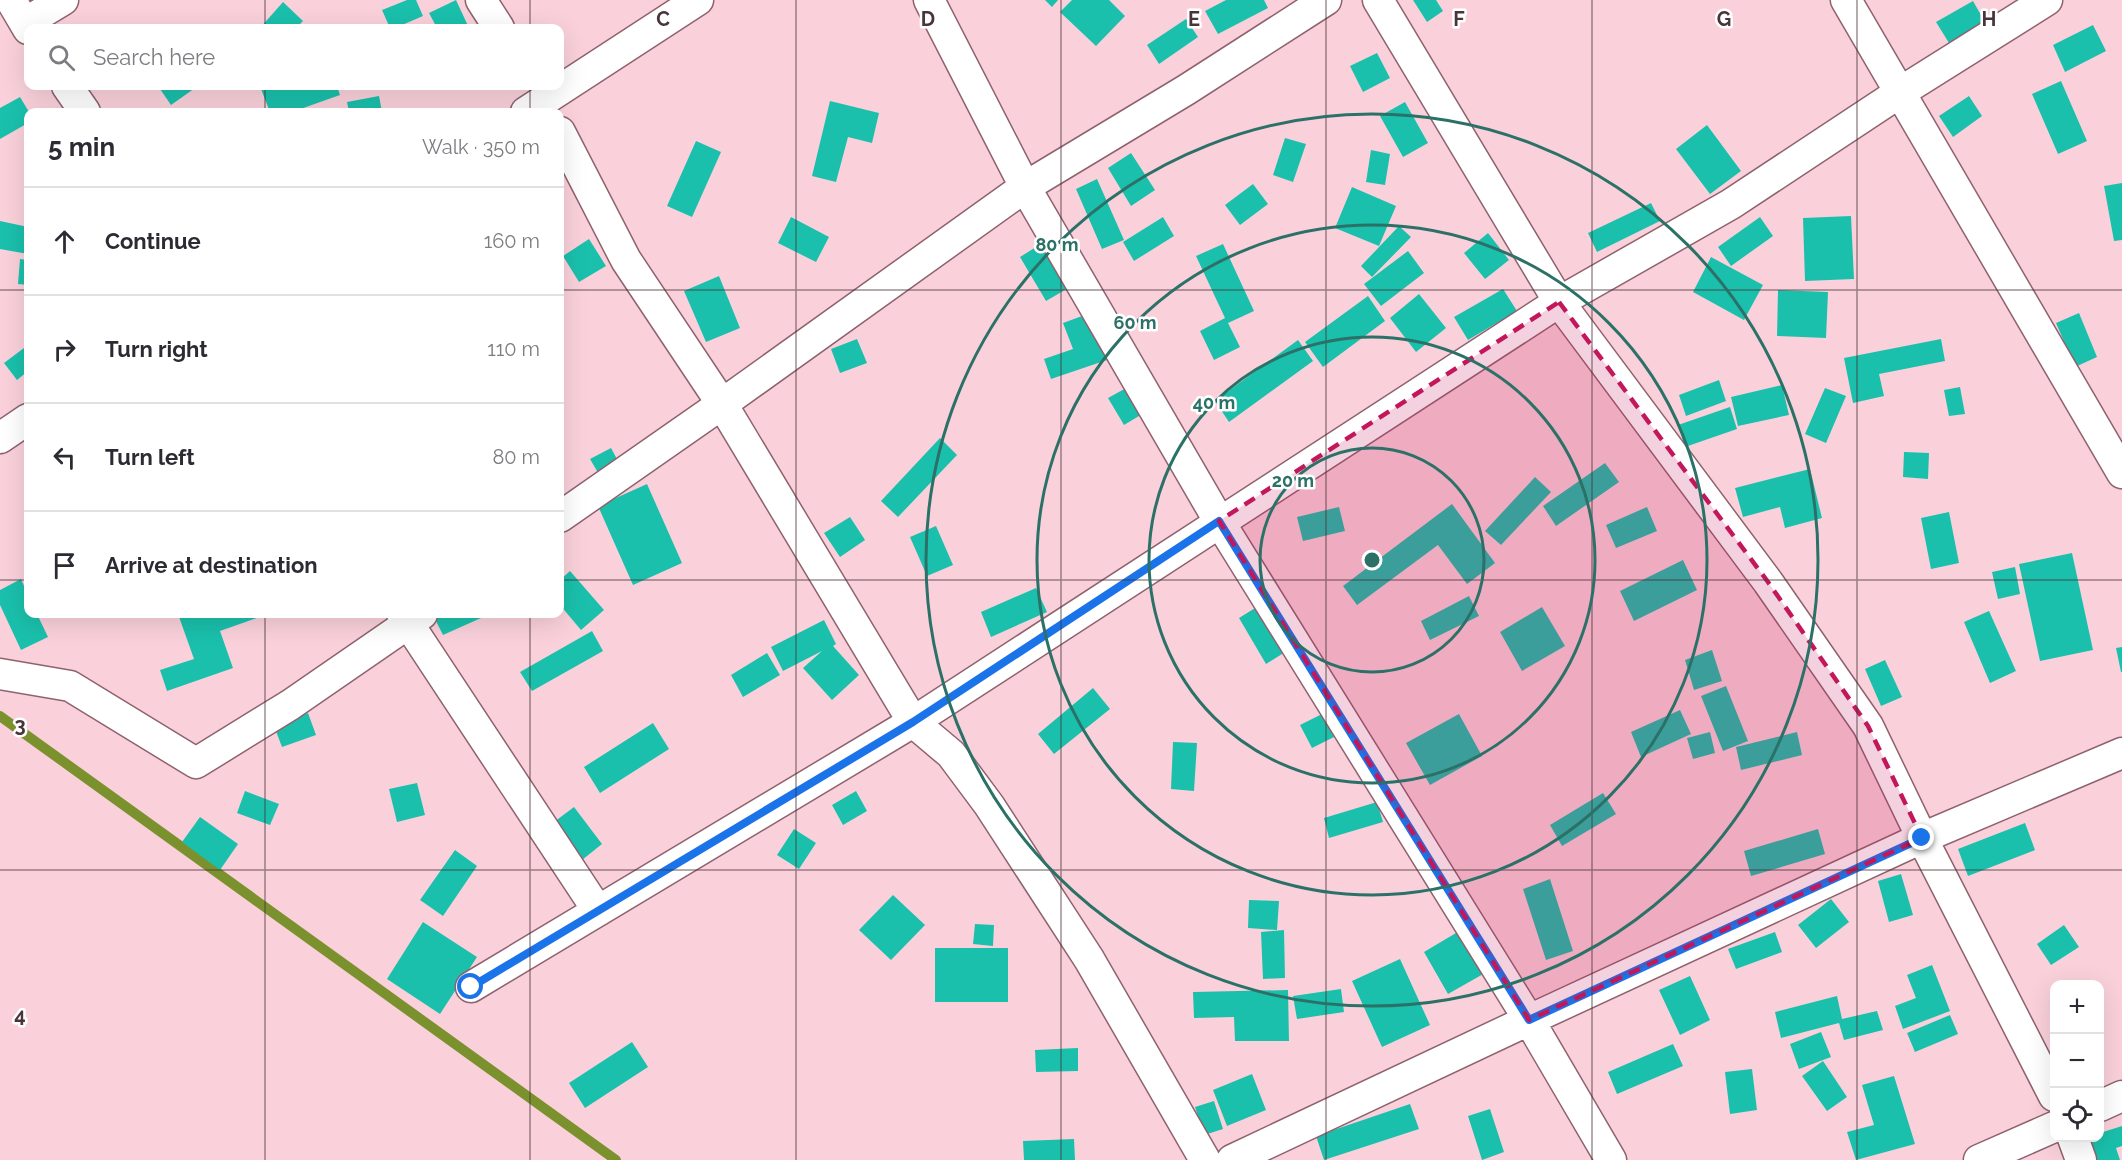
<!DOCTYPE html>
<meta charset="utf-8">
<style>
body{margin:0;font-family:Raleway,sans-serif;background:#f7f7f7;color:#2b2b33}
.controls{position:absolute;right:18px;bottom:18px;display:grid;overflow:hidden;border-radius:12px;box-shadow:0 6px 24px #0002}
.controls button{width:54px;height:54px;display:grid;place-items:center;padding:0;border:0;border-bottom:2px solid #e1e1e2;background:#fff;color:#2b2b33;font:30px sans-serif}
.stop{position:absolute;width:18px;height:18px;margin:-14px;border:4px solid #1a73e8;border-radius:50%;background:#fff}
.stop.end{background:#1a73e8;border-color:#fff;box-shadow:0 2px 6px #0008}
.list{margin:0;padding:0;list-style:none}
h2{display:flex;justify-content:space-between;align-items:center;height:78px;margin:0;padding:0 24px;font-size:26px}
h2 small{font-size:20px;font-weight:400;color:#7c7c81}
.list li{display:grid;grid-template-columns:39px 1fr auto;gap:18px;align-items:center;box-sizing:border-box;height:108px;padding:0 24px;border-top:2px solid #e1e1e2}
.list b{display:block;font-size:22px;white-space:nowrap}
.list em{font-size:20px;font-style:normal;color:#7c7c81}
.icon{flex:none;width:33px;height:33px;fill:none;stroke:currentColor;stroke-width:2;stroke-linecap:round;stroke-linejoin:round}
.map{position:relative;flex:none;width:2122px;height:1160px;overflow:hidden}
.search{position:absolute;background:#fff;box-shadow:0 6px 24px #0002;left:24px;top:24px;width:540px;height:66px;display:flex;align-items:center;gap:15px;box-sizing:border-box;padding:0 21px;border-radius:12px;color:#7c7c81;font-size:22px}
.panel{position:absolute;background:#fff;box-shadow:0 6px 24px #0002;left:24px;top:108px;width:540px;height:510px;border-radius:12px}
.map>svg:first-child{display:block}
</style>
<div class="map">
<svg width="2122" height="1160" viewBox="0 0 2122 1160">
<rect width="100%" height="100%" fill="#fad1db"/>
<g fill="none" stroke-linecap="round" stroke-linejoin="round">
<path stroke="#7a912e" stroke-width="10" d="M 0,716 L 616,1160"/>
</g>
<path fill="#1ac0ac" d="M 407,0 L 416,0 L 423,16 L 395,28 L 390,28 L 382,10 Z
M 456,0 L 469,28 L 437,28 L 429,13 Z
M 1045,0 L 1058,0 L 1052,7 Z
M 1072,0 L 1109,0 L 1125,16 L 1096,46 L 1060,12 Z
M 1226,0 L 1264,0 L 1268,8 L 1218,34 L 1205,11 Z
M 1413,0 L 1436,0 L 1443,11 L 1427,22 Z
M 1973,1 L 1985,22 L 1949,43 L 1936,22 Z
M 283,2 L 303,21 L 296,28 L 260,28 Z
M 1186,19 L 1198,37 L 1159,64 L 1147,45 Z
M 2093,25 L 2106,51 L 2065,72 L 2053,45 Z
M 1377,53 L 1390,78 L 1363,92 L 1350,66 Z
M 2061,81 L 2087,141 L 2058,154 L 2032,94 Z
M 158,86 L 198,86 L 171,105 Z
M 270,86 L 337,86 L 340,95 L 292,112 L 270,112 L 261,89 Z
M 379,96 L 382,112 L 349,112 L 347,102 Z
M 1969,96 L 1982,116 L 1953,137 L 1939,116 Z
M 20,97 L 29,112 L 28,123 L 0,139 L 0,108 Z
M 830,101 L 879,113 L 872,143 L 848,137 L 836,182 L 812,176 Z
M 1405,102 L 1428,143 L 1403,157 L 1380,116 Z
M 1707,125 L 1741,171 L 1710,194 L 1676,149 Z
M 1285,138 L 1306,144 L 1293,182 L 1273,175 Z
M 696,141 L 721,152 L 692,217 L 667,206 Z
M 1371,150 L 1390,154 L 1385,185 L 1366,182 Z
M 1131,153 L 1155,190 L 1131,206 L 1108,168 Z
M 1097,179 L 1124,240 L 1102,249 L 1076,189 Z
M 2122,183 L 2122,240 L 2114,241 L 2104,186 Z
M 1253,184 L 1268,204 L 1240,225 L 1225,205 Z
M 1352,187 L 1396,206 L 1379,246 L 1335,228 Z
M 1651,203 L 1660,221 L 1597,252 L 1588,233 Z
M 1851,216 L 1854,279 L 1805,281 L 1803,218 Z
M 791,217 L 829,237 L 816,262 L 778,243 Z
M 1163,217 L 1174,236 L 1134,261 L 1123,242 Z
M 1760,217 L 1773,236 L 1731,266 L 1718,247 Z
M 0,221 L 28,227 L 28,254 L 0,249 Z
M 1399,226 L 1411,237 L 1372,277 L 1361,266 Z
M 1488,233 L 1509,260 L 1485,279 L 1464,253 Z
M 589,239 L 606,266 L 579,282 L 563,256 Z
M 1044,242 L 1070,287 L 1046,301 L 1020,257 Z
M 1223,244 L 1254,311 L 1228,323 L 1240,347 L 1214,360 L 1200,331 L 1225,318 L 1196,256 Z
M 1408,251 L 1424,273 L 1381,306 L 1364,284 Z
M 1711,257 L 1763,285 L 1744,320 L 1693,292 Z
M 20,259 L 28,260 L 28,285 L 18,284 Z
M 719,276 L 740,328 L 706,342 L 684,291 Z
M 1503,289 L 1517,311 L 1468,340 L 1454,317 Z
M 1778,290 L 1828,292 L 1826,338 L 1777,336 Z
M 1419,294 L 1446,328 L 1416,352 L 1390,318 Z
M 1368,296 L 1385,321 L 1323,367 L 1305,342 Z
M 1093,312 L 1110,359 L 1051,379 L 1044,359 L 1073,349 L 1063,323 Z
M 2079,313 L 2097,357 L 2075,367 L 2056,323 Z
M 857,339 L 867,363 L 840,373 L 831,349 Z
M 1941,339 L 1945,361 L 1879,374 L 1884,396 L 1853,403 L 1844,358 Z
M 1298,340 L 1313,361 L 1229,422 L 1215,401 Z
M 28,345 L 28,371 L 17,380 L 4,363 Z
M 1719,380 L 1726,401 L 1686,416 L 1679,395 Z
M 1782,385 L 1789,415 L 1738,426 L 1731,397 Z
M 1128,387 L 1144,413 L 1124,425 L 1108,398 Z
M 1960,387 L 1965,414 L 1949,416 L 1944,390 Z
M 1825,388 L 1846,396 L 1826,443 L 1805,434 Z
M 1730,407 L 1737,429 L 1685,447 L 1678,425 Z
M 940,438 L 957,455 L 898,517 L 881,501 Z
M 611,448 L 624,472 L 604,483 L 590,459 Z
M 1904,452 L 1929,453 L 1928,479 L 1903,477 Z
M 1605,463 L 1619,482 L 1556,526 L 1543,506 Z
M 1810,469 L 1822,518 L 1785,528 L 1780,507 L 1743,517 L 1735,488 Z
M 1535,477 L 1551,492 L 1501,545 L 1485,531 Z
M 647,484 L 682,563 L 633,585 L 598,506 Z
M 1452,504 L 1495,563 L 1467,584 L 1438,545 L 1357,605 L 1343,586 Z
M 1339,507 L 1345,531 L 1303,541 L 1297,517 Z
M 1647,507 L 1657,531 L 1616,548 L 1606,525 Z
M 1949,512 L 1959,563 L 1931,569 L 1921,518 Z
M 850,517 L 865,540 L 840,557 L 824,533 Z
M 936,526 L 953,565 L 927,576 L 910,537 Z
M 2072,553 L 2093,650 L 2040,661 L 2019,564 Z
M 1683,560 L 1697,590 L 1634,621 L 1620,591 Z
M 2015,567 L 2020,594 L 1998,599 L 1992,572 Z
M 570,571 L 604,610 L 581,630 L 560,605 L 560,580 Z
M 21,579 L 28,595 L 28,614 L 37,614 L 48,637 L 21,650 L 0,605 L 0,590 Z
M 1036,588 L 1047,612 L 991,637 L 981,612 Z
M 1469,596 L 1479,616 L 1430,640 L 1421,621 Z
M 1268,600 L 1295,646 L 1266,664 L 1239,618 Z
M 1542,607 L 1565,646 L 1522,671 L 1500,632 Z
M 1989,611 L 2016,671 L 1990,683 L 1964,622 Z
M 178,614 L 268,614 L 220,631 L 233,668 L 167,691 L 160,670 L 194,659 Z
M 435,614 L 490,614 L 443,635 L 433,615 Z
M 824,620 L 836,644 L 833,646 L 859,675 L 832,700 L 803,668 L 822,651 L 783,671 L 771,647 Z
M 592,631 L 603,651 L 532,691 L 520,672 Z
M 2122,647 L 2122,672 L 2121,672 L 2116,648 Z
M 1712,650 L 1722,681 L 1694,690 L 1685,660 Z
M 767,653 L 780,675 L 743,697 L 731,675 Z
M 1885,660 L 1902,697 L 1881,706 L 1865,669 Z
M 1726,686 L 1748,741 L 1723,751 L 1701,696 Z
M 1093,688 L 1110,709 L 1054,754 L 1038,734 Z
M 1330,710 L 1342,733 L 1312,748 L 1300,725 Z
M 1680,710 L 1691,734 L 1641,757 L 1631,732 Z
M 308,713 L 316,735 L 282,747 L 274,726 Z
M 1459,714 L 1482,756 L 1430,785 L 1406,743 Z
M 653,723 L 669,749 L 600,793 L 584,767 Z
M 1710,732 L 1715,753 L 1693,759 L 1687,738 Z
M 1797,732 L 1802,755 L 1741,770 L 1736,747 Z
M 1173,742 L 1197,743 L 1194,791 L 1171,789 Z
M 417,783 L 425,815 L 397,822 L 389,789 Z
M 245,791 L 279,804 L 270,825 L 237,813 Z
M 856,791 L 867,811 L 843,825 L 832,805 Z
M 1603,793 L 1616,814 L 1562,846 L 1550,825 Z
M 1377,802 L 1383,822 L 1329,838 L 1324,818 Z
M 574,807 L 602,844 L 582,860 L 554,822 Z
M 200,817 L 238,844 L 220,870 L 182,842 Z
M 2025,823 L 2035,850 L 1968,876 L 1958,849 Z
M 794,829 L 816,843 L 799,869 L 777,855 Z
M 1818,829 L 1825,854 L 1751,876 L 1744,851 Z
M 455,850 L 477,866 L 443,916 L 420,900 Z
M 1901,874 L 1913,915 L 1889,922 L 1878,881 Z
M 1550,879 L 1573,951 L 1546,960 L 1523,889 Z
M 893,895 L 925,925 L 891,960 L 859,930 Z
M 1831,899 L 1849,922 L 1816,948 L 1798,925 Z
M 1249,900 L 1279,901 L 1277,930 L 1248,928 Z
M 423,922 L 477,957 L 440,1014 L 387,979 Z
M 975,924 L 994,925 L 993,946 L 973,944 Z
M 2064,925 L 2079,947 L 2051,965 L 2037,944 Z
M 1284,930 L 1285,978 L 1263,979 L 1261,932 Z
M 1461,930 L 1485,973 L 1448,994 L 1424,952 Z
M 1775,932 L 1782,952 L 1736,969 L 1728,949 Z
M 935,948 L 1008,948 L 1008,1002 L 935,1002 Z
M 1400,959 L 1430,1025 L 1382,1047 L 1352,981 Z
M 1932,965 L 1950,1011 L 1903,1029 L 1895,1006 L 1916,998 L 1907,975 Z
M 1690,976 L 1710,1020 L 1680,1035 L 1659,990 Z
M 1341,989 L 1344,1012 L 1297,1019 L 1293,996 Z
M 1288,990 L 1289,1041 L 1235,1041 L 1234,1017 L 1194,1018 L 1193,992 Z
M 1837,996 L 1842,1019 L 1877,1011 L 1883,1030 L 1844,1040 L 1839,1023 L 1781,1038 L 1775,1012 Z
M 1950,1015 L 1958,1034 L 1915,1052 L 1907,1033 Z
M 1821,1032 L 1831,1057 L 1799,1069 L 1790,1044 Z
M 632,1042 L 648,1067 L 585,1108 L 569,1083 Z
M 1673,1044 L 1683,1066 L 1617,1094 L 1608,1072 Z
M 1078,1048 L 1078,1071 L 1036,1072 L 1035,1050 Z
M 1823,1061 L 1847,1097 L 1827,1111 L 1802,1076 Z
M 1752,1069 L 1757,1110 L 1730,1114 L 1725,1072 Z
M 1252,1074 L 1266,1110 L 1227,1126 L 1213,1090 Z
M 1894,1076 L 1915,1144 L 1856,1160 L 1847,1132 L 1874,1125 L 1862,1085 Z
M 1214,1101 L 1223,1129 L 1204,1135 L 1195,1107 Z
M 1410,1104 L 1419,1129 L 1324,1160 L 1316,1136 Z
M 1490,1109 L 1504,1152 L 1482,1160 L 1468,1116 Z
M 2122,1126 L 2122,1146 L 2116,1148 L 2120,1160 L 2088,1160 L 2087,1138 L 2100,1138 L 2100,1133 Z
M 1074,1139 L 1075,1160 L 1024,1160 L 1023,1141 Z"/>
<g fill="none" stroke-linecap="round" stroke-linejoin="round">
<defs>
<path id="street" d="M 11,0 L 28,29
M 481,0 L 499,28
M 929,0 L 1025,187 L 1219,521 L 1529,1020 L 1611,1160
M 1378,0 L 1559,302 L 1768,582 L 1868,726 L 1922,838 L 2054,1096
M 1846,0 L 2122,473
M 25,23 L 63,0
M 67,86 L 85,112
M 526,112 L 698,0
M 560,132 L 626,260 L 722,404 L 913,722 L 951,754 L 989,805 L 1089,959 L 1205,1160
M 0,438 L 28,419
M 560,517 L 722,404 L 1025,187 L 1186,90 L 1326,0
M 402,614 L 598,911
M 0,674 L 70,686 L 196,763 L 290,705 L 422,614
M 471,987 L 913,722 L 1559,302 L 1731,204 L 1899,93 L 2047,0
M 2100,1106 L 2122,1096
M 2073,1138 L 2081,1160
M 1232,1160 L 1529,1020 L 1922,838 L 2122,753
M 1979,1160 L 2054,1127"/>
</defs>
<use href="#street" stroke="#8e626e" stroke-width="33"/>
<use href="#street" stroke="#fff" stroke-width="30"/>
</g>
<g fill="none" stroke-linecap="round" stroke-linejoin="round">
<path stroke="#1a73e8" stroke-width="8" d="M 471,987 L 913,722 L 1219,521 L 1529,1020 L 1922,838"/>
</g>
<path fill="#c2185b" fill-opacity="0.2" stroke="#c2185b" stroke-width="4.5" stroke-dasharray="12 8" stroke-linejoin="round" d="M 1559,302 L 1768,582 L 1868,726 L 1922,838 L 1529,1020 L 1219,521 Z"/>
<path fill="none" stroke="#483439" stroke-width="1.5" stroke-opacity="0.55" d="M 265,0 L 265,28M 530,0 L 530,28M 796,0 L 796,1160M 1061,0 L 1061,1160M 1326,0 L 1326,1160M 1592,0 L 1592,1160M 1857,0 L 1857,1160M 265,86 L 265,112M 530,86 L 530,112M 0,290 L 28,290M 560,290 L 2122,290M 0,580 L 28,580M 560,580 L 2122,580M 265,614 L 265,1160M 530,614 L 530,1160M 0,870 L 2122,870"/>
<g fill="none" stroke="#2c7167" stroke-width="3">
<circle cx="1372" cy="560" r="112"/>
<circle cx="1372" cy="560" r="223"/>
<circle cx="1372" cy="560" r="335"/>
<circle cx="1372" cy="560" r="446"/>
</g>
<g font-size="20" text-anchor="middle" font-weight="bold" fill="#483439" stroke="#fff" stroke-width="5" stroke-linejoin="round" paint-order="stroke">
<text x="663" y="26">C</text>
<text x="928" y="26">D</text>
<text x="1194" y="26">E</text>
<text x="1459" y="26">F</text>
<text x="1724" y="26">G</text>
<text x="1989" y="26">H</text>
<text x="20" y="732">3</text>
<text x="20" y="1022">4</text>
</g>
<circle cx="1372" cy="560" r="9" fill="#2c7167" stroke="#fff" stroke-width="3"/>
<g font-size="18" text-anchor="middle" font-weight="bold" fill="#2c7167" stroke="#fff" stroke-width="5" stroke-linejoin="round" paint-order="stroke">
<text x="1057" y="251">80 m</text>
<text x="1135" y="329">60 m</text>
<text x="1214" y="409">40 m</text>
<text x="1293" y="487">20 m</text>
</g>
</svg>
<div class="controls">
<button>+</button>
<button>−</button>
<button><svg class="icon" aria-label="locate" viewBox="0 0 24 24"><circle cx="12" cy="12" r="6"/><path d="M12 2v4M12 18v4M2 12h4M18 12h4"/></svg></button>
</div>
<div class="stop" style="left:471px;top:987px"></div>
<div class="stop end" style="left:1922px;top:838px"></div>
<div class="search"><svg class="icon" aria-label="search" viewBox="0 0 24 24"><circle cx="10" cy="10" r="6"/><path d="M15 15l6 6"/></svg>Search here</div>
<section class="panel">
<h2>5 min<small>Walk · 350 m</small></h2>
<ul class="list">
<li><svg class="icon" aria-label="ahead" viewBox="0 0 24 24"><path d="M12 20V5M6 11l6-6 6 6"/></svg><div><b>Continue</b></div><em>160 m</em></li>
<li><svg class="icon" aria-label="right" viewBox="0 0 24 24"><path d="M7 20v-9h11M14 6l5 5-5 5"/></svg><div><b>Turn right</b></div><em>110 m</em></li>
<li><svg class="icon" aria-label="left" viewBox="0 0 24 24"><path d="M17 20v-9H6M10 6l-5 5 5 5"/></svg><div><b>Turn left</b></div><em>80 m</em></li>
<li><svg class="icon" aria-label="arrive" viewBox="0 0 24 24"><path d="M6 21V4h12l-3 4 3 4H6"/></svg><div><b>Arrive at destination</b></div></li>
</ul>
</section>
</div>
